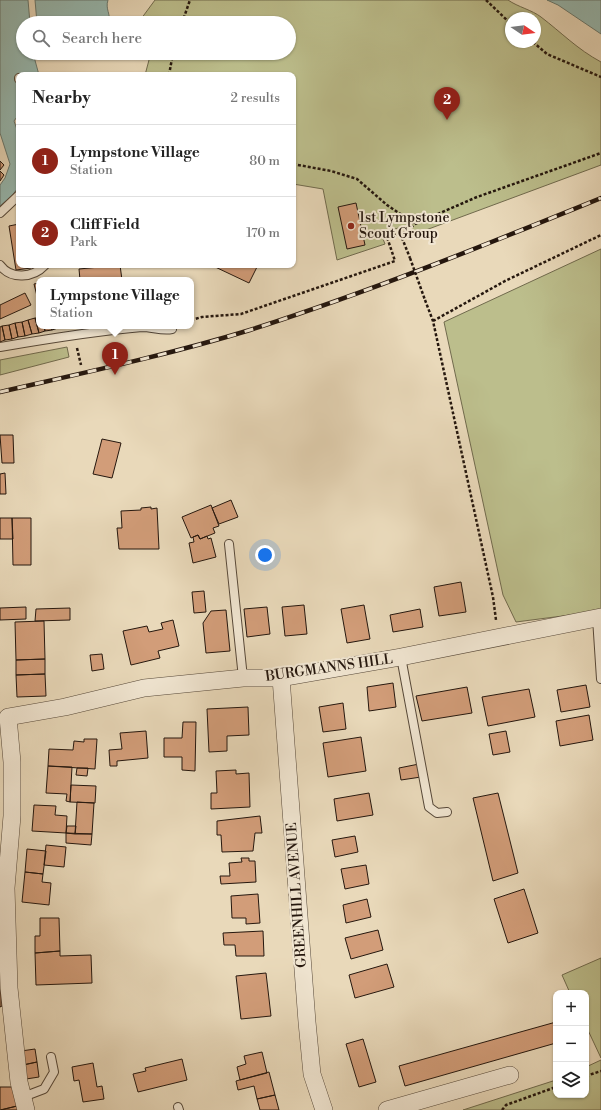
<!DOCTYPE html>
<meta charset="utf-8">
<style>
body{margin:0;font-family:"Libre Bodoni",serif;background:#f6f6f6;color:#222}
.controls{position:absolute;right:12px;bottom:12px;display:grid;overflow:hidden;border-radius:8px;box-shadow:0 1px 3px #0004}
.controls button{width:36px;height:36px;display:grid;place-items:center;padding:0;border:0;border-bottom:1px solid #e0e0e0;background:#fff;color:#222;font:20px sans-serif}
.compass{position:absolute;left:505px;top:12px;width:36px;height:36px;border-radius:50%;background:#fff;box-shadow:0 1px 3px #0004;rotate:103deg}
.you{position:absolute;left:265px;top:555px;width:14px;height:14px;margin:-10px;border:3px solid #fff;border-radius:50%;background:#1a73e8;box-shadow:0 0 0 6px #1a73e833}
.badge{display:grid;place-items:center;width:26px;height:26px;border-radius:50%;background:#8f2418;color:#fff;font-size:13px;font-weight:700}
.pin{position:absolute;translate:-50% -33px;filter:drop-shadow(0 1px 2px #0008)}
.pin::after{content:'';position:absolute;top:21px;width:14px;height:12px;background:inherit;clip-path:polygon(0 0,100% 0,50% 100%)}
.popup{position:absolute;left:36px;top:277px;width:158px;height:52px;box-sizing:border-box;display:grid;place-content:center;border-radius:8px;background:#fff;filter:drop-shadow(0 1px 3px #0005);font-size:13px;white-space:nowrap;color:#767676}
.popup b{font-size:15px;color:#222}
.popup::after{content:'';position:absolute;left:50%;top:100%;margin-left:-8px;border:8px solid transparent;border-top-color:#fff}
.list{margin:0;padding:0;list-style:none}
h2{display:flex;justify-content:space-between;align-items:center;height:52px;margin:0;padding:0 16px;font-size:17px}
h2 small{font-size:13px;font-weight:400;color:#767676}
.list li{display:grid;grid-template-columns:26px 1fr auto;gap:12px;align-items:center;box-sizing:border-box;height:72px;padding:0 16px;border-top:1px solid #e0e0e0}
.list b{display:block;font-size:15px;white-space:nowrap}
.list p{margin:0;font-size:13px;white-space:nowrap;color:#767676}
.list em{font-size:13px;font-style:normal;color:#767676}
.icon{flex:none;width:22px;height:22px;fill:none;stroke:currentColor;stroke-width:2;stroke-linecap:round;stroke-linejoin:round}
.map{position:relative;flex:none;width:601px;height:1110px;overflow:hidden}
.search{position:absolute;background:#fff;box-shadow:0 1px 3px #0004;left:16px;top:16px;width:280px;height:44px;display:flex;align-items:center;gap:10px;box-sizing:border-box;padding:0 14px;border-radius:22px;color:#767676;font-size:15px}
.panel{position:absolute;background:#fff;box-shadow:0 1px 3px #0004;left:16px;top:72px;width:280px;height:196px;border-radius:8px}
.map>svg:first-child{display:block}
</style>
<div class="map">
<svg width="601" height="1110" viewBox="0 0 601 1110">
<rect width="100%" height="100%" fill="#e9d9ba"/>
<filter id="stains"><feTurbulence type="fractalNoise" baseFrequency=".005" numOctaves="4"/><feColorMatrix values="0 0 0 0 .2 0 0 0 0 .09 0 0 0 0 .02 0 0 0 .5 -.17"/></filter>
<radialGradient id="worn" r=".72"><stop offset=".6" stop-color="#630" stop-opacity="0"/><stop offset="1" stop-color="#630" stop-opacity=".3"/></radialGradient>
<path fill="#bcbe8c" stroke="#706a4d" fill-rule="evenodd" d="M 155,0 L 508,0 C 518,7 532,10 541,17 C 562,33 577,49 601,62 L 601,165 L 407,237 L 404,226 L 381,234 L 385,244 L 337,260 L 323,189 L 293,184 L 293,75 L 145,75 L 149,60 L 146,53 L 289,53 L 289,23 L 142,23 L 141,19 ZM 511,18 L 535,18 L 535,42 L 511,42 Z
M 601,249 L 601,611 L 516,622 L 503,595 L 444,322 Z
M 67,347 L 69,357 L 0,375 L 0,360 Z
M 601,958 L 601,1058 L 586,1026 L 586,993 L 570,993 L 562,975 Z
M 601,1060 L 601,1110 L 463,1110 L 556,1080 L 556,1095 L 586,1095 L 586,1067 Z"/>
<path fill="#97bab2" stroke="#697970" d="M 0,0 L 28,0 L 30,23 L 23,23 L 23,53 L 33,53 L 39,75 L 19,75 L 19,114 L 14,121 L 19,135 L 19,186 L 12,196 L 0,206 L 0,185 L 5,178 L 10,164 L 0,133 Z
M 35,0 L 108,0 C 105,9 111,14 109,23 L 37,23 Z
M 547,0 L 601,0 L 601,34 L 558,5 Z"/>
<path fill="#d29d79" stroke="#25170e" d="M 0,161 L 4,165 L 0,170 Z
M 0,171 L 4,175 L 0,181 Z
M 356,203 L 365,245 L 347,249 L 338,207 Z
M 19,224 L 19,265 L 30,265 L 31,268 L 16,270 L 9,226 Z
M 120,265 L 122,280 L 80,280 L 79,269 Z
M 211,265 L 258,265 L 249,283 Z
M 39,283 L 39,304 L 34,284 Z
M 25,293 L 31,305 L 0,319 L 0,305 Z
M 35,318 L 39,318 L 39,326 L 44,326 L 45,331 L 39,333 Z
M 35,318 L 39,333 L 32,334 L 28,320 Z
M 28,320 L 32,334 L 25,336 L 22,322 Z
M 22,322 L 25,336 L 18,337 L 15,323 Z
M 15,323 L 18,337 L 12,339 L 9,325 Z
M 9,325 L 12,339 L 5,340 L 2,326 Z
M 2,326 L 5,340 L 0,342 L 0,327 Z
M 44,326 L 51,326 L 52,330 L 45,331 Z
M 51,326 L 58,326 L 58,328 L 52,330 Z
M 0,435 L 13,435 L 14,463 L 2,463 Z
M 102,439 L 121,443 L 112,478 L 93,474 Z
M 5,473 L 6,494 L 0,494 L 0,474 Z
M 231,500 L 238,517 L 219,524 L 212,508 Z
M 211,505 L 219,526 L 213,528 L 215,533 L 200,539 L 198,535 L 191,538 L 182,517 Z
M 151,507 L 151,509 L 157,508 L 159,549 L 119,549 L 117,528 L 122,528 L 121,511 L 141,510 L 141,508 Z
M 0,518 L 12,518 L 13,539 L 0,539 Z
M 12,518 L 31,518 L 31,565 L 13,565 Z
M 198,535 L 200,539 L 207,536 L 208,539 L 211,538 L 216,557 L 193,563 L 189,543 L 194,542 L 193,537 Z
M 461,582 L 466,612 L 439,616 L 434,587 Z
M 204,591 L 206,612 L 194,613 L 192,592 Z
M 304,605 L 307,634 L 285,636 L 282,607 Z
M 364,605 L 370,639 L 347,643 L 341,609 Z
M 26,607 L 26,619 L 0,620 L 0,608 Z
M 267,607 L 270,634 L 247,637 L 244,609 Z
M 70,608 L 70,620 L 35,621 L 36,609 Z
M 420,609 L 423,627 L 393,632 L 390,615 Z
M 226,610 L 230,651 L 206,653 L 203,623 L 211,611 Z
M 173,620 L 179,646 L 158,651 L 160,658 L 131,665 L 123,631 L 147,626 L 149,632 L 163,629 L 161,623 Z
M 44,621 L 45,659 L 16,660 L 15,622 Z
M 102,654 L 104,669 L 92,671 L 90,655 Z
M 45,659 L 45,674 L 16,675 L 16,660 Z
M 45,674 L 46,696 L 17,697 L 16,675 Z
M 393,683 L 396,707 L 369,711 L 367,687 Z
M 586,685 L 590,707 L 561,712 L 557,690 Z
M 467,687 L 472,713 L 422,721 L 416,696 Z
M 529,689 L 535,717 L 488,726 L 482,697 Z
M 343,703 L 346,729 L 323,732 L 319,707 Z
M 248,707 L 249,735 L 227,736 L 227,751 L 209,752 L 207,709 Z
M 589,715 L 593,740 L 560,746 L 556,721 Z
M 183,722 L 196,722 L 195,771 L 182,770 L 182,757 L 164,757 L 164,738 L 182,738 Z
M 146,731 L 148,758 L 117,761 L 117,766 L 110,766 L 109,750 L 122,749 L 120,733 Z
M 506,731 L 510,752 L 493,755 L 489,734 Z
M 361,737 L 366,771 L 328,777 L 323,743 Z
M 84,739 L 97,739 L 95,769 L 48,766 L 49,749 L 73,750 L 74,741 L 84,742 Z
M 419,764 L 421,777 L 401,780 L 399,768 Z
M 48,766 L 72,767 L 70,802 L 66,801 L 67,794 L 46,793 Z
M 77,768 L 88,768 L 87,776 L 76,775 Z
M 236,770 L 236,774 L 249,773 L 250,807 L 211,809 L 211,793 L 217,793 L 216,771 Z
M 71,785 L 96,786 L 95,803 L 70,802 Z
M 369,793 L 373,815 L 337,821 L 334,799 Z
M 498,793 L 518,873 L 493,881 L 473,798 Z
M 77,802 L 94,803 L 92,834 L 75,834 Z
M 34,805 L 56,806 L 55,815 L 67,816 L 66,833 L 32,831 Z
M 260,816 L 262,833 L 255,833 L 253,851 L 222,852 L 221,835 L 217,835 L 217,821 Z
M 67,826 L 76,826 L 75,834 L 66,833 Z
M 66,833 L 92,834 L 91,845 L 66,843 Z
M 355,836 L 358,852 L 335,857 L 332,840 Z
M 46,845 L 66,847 L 64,867 L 44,865 Z
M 27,849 L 46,851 L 43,874 L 25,872 Z
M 241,858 L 249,858 L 249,861 L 255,861 L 256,882 L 221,884 L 220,876 L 230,876 L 229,863 L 242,862 Z
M 366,865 L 369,884 L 345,889 L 341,869 Z
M 25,872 L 43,874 L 42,882 L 51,883 L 49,905 L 22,902 Z
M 524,889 L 538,933 L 508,943 L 494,899 Z
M 258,894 L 260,923 L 246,924 L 246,918 L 232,918 L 231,896 Z
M 367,899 L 371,917 L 346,923 L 343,905 Z
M 40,918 L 59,918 L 60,951 L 35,953 L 35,936 L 40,936 Z
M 378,930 L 383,950 L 351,959 L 345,938 Z
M 263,931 L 264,956 L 236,956 L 235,945 L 224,945 L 223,933 Z
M 60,951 L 60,956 L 91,955 L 92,983 L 36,985 L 35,953 Z
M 387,964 L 394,987 L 355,998 L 349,975 Z
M 266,973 L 271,1016 L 241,1019 L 236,976 Z
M 0,976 L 2,1006 L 0,1007 Z
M 556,1022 L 556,1043 L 405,1086 L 399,1066 Z
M 363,1039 L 376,1082 L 359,1087 L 346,1044 Z
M 35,1049 L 37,1062 L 23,1065 L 21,1051 Z
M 262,1052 L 267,1073 L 240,1080 L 237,1067 L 246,1064 L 244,1056 Z
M 182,1059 L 187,1080 L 138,1092 L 133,1074 L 146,1071 L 145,1068 Z
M 37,1062 L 39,1077 L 26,1079 L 23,1065 Z
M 93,1063 L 97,1087 L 102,1086 L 104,1099 L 83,1102 L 79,1080 L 74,1081 L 72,1067 Z
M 269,1072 L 275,1095 L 257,1099 L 254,1086 L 238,1090 L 236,1081 Z
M 0,1087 L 13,1087 L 17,1106 L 0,1110 Z
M 275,1095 L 279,1110 L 260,1110 L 257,1099 Z
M 17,1106 L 18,1110 L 1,1110 Z"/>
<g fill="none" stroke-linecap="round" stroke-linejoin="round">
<defs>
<path id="lane" d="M 19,78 L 19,79
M 0,213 L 19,195
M 0,265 C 11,280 33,278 45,265
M 0,347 C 47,339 94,331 142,327 C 152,327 162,331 172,329
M 229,544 L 243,678
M 597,618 L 601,679
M 401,657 L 429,807 L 437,813 L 447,812
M 23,1097 L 44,1089 L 54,1072 L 51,1057
M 178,1107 L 179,1110"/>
<path id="street" d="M 281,678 L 307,1022 L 312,1074 L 324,1110
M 8,717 L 65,707 L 144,688 L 243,678 L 281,678 L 401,657 L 601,617
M 8,717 L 12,762 L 12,816 L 6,888 L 9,988 L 19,1082 L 26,1110
M 387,1110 L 510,1075"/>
</defs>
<use href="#lane" stroke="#564839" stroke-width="10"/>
<use href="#street" stroke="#564839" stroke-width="18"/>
<path stroke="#25170e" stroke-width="2.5" stroke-dasharray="3 2" stroke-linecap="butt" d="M 486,0 L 511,24
M 182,23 L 190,0
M 533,42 L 547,54 L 601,77
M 169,75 L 173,53
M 293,164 L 331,171 L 357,179 L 387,205 L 415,224
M 400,233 L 410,258
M 425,300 L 433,321 L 493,597 L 496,620
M 191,320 L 202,317 L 241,314 L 395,261 L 387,237 L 406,232 L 415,224 L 477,197 L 601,153
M 433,321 L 505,281 L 601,235
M 77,348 L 81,365
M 586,1076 L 601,1071
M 502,1110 L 506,1105 L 556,1087"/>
<use href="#lane" stroke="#f1e6d2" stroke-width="8"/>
<use href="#street" stroke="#f1e6d2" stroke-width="17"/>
<defs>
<path id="rail" d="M 0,392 C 83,373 168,355 250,330 C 369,292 485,245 601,198"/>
</defs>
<use href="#rail" stroke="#25170e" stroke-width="4.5"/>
<use href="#rail" stroke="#f1e6d2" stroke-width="3" stroke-dasharray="9" stroke-linecap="butt"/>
<path stroke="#25170e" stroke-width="2.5" stroke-dasharray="3 2" stroke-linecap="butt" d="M 410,258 L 425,300"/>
</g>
<circle fill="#8f2418" stroke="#f1e6d2" stroke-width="1.5" cx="351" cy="226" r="4"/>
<g text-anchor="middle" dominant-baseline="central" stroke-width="4" stroke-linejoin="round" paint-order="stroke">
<g font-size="14" fill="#25170e" stroke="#f1e6d2" text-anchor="start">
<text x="359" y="218">1st Lympstone<tspan x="359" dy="16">Scout Group</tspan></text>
</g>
<g font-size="14" fill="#25170e" stroke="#f1e6d2">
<text transform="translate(329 668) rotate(-8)">BURGMANNS HILL</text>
<text transform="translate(297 895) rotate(-94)">GREENHILL AVENUE</text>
</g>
</g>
<rect width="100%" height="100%" filter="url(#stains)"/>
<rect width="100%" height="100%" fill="url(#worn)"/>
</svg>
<div class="controls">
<button>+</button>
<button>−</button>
<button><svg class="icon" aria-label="layers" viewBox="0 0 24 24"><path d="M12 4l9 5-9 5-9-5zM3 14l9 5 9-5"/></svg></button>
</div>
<svg class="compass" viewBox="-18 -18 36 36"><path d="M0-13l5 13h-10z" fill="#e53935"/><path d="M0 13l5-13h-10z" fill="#767676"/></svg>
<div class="you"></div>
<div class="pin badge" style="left:115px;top:375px">1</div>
<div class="popup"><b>Lympstone Village</b>Station</div>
<div class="pin badge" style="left:447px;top:120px">2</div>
<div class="search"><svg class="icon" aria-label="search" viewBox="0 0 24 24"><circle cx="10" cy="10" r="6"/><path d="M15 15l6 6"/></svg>Search here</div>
<section class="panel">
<h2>Nearby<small>2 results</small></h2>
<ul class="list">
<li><span class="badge">1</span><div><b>Lympstone Village</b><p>Station</p></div><em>80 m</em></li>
<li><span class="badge">2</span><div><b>Cliff Field</b><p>Park</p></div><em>170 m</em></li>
</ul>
</section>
</div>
